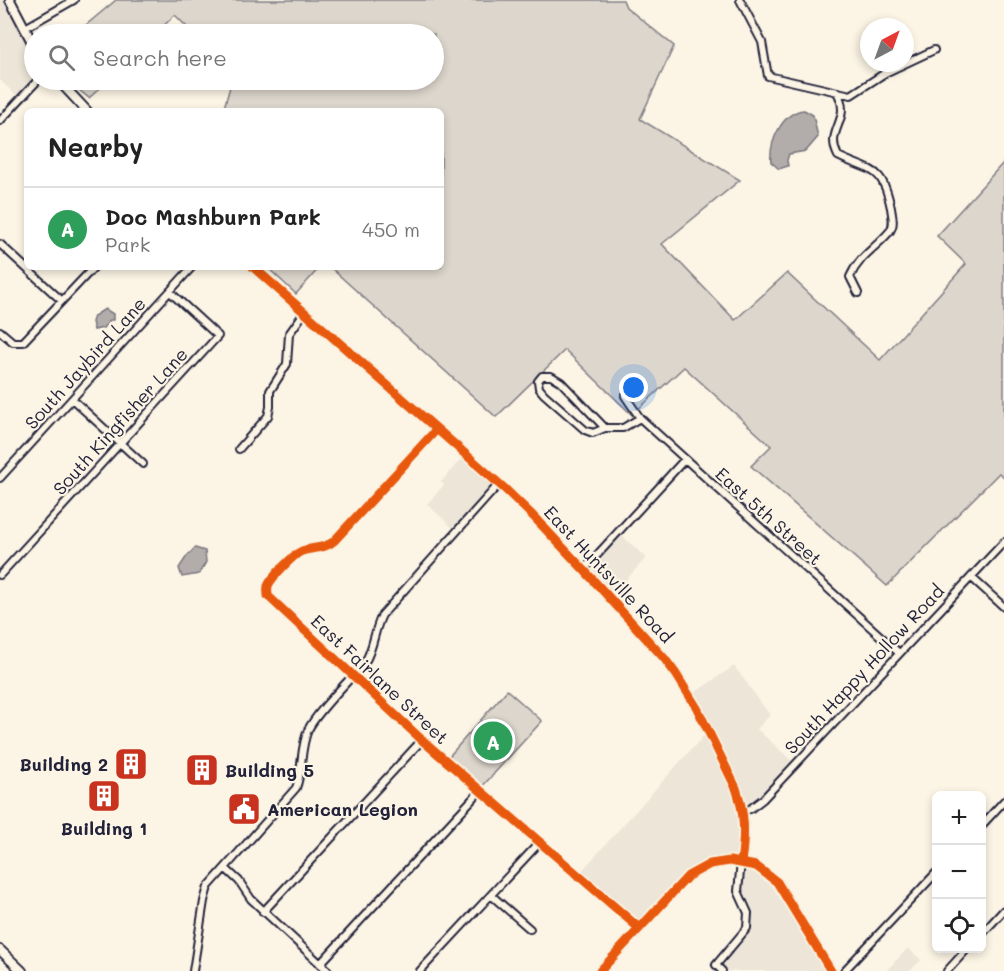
<!DOCTYPE html>
<meta charset="utf-8">
<style>
body{margin:0;font-family:Mali,sans-serif;background:#f6f6f6;color:#222}
.controls{position:absolute;right:18px;bottom:18px;display:grid;overflow:hidden;border-radius:9px;box-shadow:0 3px 9px #0003}
.controls button{width:54px;height:54px;display:grid;place-items:center;padding:0;border:0;border-bottom:2px solid #e0e0e0;background:#fff;color:#222;font:30px sans-serif}
.compass{position:absolute;left:860px;top:18px;width:54px;height:54px;border-radius:50%;background:#fff;box-shadow:0 3px 9px #0003;rotate:41deg}
.you{position:absolute;left:634px;top:388px;width:21px;height:21px;margin:-15px;border:4px solid #fff;border-radius:50%;background:#1a73e8;box-shadow:0 0 0 9px #1a73e833}
.badge{display:grid;place-items:center;width:39px;height:39px;border-radius:50%;background:#c8321e;color:#fff;font-size:20px;font-weight:700}
.pin{position:absolute;translate:-50% -50%;border:3px solid #fff;box-shadow:0 2px 6px #0006}
.list{margin:0;padding:0;list-style:none}
h2{display:flex;justify-content:space-between;align-items:center;height:78px;margin:0;padding:0 24px;font-size:26px}
h2 small{font-size:20px;font-weight:400;color:#767676}
.list li{display:grid;grid-template-columns:39px 1fr auto;gap:18px;align-items:center;box-sizing:border-box;height:84px;padding:0 24px;border-top:2px solid #e0e0e0}
.list b{display:block;font-size:22px;white-space:nowrap}
.list p{margin:0;font-size:20px;white-space:nowrap;color:#767676}
.list em{font-size:20px;font-style:normal;color:#767676}
.icon{flex:none;width:33px;height:33px;fill:none;stroke:currentColor;stroke-width:2;stroke-linecap:round;stroke-linejoin:round}
.map{position:relative;flex:none;width:1004px;height:971px;overflow:hidden}
.search{position:absolute;background:#fff;box-shadow:0 3px 9px #0003;left:24px;top:24px;width:420px;height:66px;display:flex;align-items:center;gap:15px;box-sizing:border-box;padding:0 21px;border-radius:33px;color:#767676;font-size:22px}
.panel{position:absolute;background:#fff;box-shadow:0 3px 9px #0003;left:24px;top:108px;width:420px;height:162px;border-radius:9px}
.map>svg:first-child{display:block}
</style>
<div class="map">
<svg width="1004" height="971" viewBox="0 0 1004 971">
<rect width="100%" height="100%" fill="#fcf5e5"/>
<filter id="ink" filterUnits="userSpaceOnUse"><feTurbulence type="fractalNoise" baseFrequency=".0167" numOctaves="2"/><feDisplacementMap in="SourceGraphic" scale="12" xChannelSelector="R" yChannelSelector="G"/><feConvolveMatrix kernelMatrix="1 2 1 2 8 2 1 2 1" color-interpolation-filters="sRGB"/></filter>
<g filter="url(#ink)">
<path fill="#ece5d8" d="M 0,0 L 10,0 L 34,46 L 34,80 L 20,99 L 0,80 Z
M 464,456 L 497,485 L 456,531 L 427,504 L 444,485 L 441,482 Z
M 618,532 L 646,558 L 609,598 L 585,571 Z
M 734,666 L 770,715 L 757,729 L 795,764 L 763,799 L 743,811 L 741,862 L 767,873 L 831,971 L 722,971 L 716,965 L 741,937 L 749,920 L 740,898 L 741,862 L 700,868 L 639,928 L 578,875 L 708,731 L 690,696 Z
M 908,948 L 921,960 L 910,971 L 886,971 Z"/>
<path fill="#dcd6cc" stroke="#7f7c84" stroke-width="1.5" d="M 116,0 L 623,0 L 626,7 L 674,46 L 640,119 L 740,180 L 662,244 L 735,320 L 787,273 L 880,360 L 966,264 L 937,236 L 1004,162 L 1004,477 L 999,473 L 887,586 L 751,466 L 771,446 L 684,367 L 632,415 L 565,350 L 496,417 L 330,267 L 441,267 L 441,111 L 223,111 L 232,80 L 434,80 L 434,34 L 194,34 L 175,15 L 155,34 L 84,34 L 80,30 Z
M 67,80 L 109,80 L 89,98 Z
M 267,267 L 320,267 L 296,294 Z
M 507,690 L 542,721 L 479,790 L 445,761 Z"/>
<path fill="#b2adab" stroke="#78757e" stroke-width="1.5" d="M 804,110 L 813,115 L 818,137 L 806,151 L 789,154 L 787,160 L 788,166 L 779,169 L 771,162 C 769,142 782,112 804,110 Z
M 105,309 L 113,314 L 113,320 L 110,320 L 103,328 L 94,330 L 92,322 L 94,316 Z
M 195,548 L 205,551 L 206,562 L 199,574 L 182,577 L 179,568 L 187,556 Z"/>
<g fill="none" stroke-linecap="round" stroke-linejoin="round">
<defs>
<path id="minor" d="M 740,0 L 762,42 L 768,76 L 851,95 L 885,73 L 934,50
M 25,28 L 74,0
M 837,92 C 853,121 824,129 838,156 C 872,173 882,164 891,208 C 892,216 895,224 890,231 C 876,248 859,256 850,277 L 858,293
M 0,121 L 38,80
M 0,244 L 62,301
M 0,331 L 13,342 L 23,342 L 94,267
M 625,396 L 640,418 L 899,653
M 72,399 L 143,464
M 605,428 L 593,433 L 585,430 L 544,394 L 539,388 L 538,381 L 542,376 L 551,376 L 561,382 L 605,428 L 623,428 L 640,418
M 437,429 L 334,541 C 325,549 313,547 302,551 C 294,554 271,578 268,586 C 267,591 268,592 268,596 L 422,740 L 639,928
M 239,449 L 268,416 L 270,407 L 270,391 L 287,364 L 289,334 L 304,313
M 0,478 L 192,267
M 585,571 L 587,566 L 685,459
M 0,575 L 218,336 L 170,292
M 971,577 L 1004,607
M 743,811 L 750,809 L 763,799 L 1004,542
M 982,825 L 1004,801
M 225,868 L 239,881 L 251,899 L 328,971
M 491,895 L 530,929
M 263,912 L 422,740
M 982,934 L 1004,910
M 320,964 L 480,791
M 193,971 L 204,901 L 208,887 L 296,788 C 303,770 300,748 308,730 C 317,711 350,680 365,662 C 374,647 374,630 382,615 L 499,484
M 420,971 L 540,842
M 722,971 L 716,965 L 747,928 L 748,913 L 738,891 L 741,862
M 844,971 L 936,873
M 947,971 L 968,948"/>
<path id="major" d="M 10,0 L 34,46
M 58,80 L 87,111
M 253,267 L 505,489 L 533,516 L 585,571 L 664,658 L 676,674 L 697,708 L 736,788 C 745,813 745,835 741,862
M 0,950 L 22,971
M 600,971 L 688,876 L 710,864 L 730,861 L 756,866 L 777,882 L 831,971"/>
</defs>
<use href="#minor" stroke="#22223b" stroke-width="10"/>
<use href="#major" stroke="#22223b" stroke-width="12"/>
<use href="#minor" stroke="#fcf5e5" stroke-width="6"/>
<use href="#major" stroke="#fcf5e5" stroke-width="8"/>
<defs>
<path id="cycleway" d="M 253,267 L 505,489 L 533,516 L 585,571 L 664,658 L 676,674 L 697,708 L 736,788 C 745,813 745,835 741,862
M 437,429 L 334,541 C 325,549 313,547 302,551 C 294,554 271,578 268,586 C 267,591 268,592 268,596 L 422,740 L 639,928
M 600,971 L 688,876 L 710,864 L 730,861 L 756,866 L 777,882 L 831,971"/>
</defs>
<use href="#cycleway" stroke="#fcf5e5" stroke-width="13"/>
<use href="#cycleway" stroke="#e8590c" stroke-width="9"/>
</g>
</g>
<defs>
<symbol id="building-square" viewBox="-11 -11 22 22"><rect x="-9" y="-9" width="18" height="18" rx="4" fill="#c8321e" stroke="#fcf5e5"/><path d="M-4-6H4V6H1V3H-1V6H-4ZM-2.5-4.3h1.7v1.8h-1.7ZM.8-4.3h1.7v1.8H.8ZM-2.5-1h1.7V.8h-1.7ZM.8-1h1.7V.8H.8Z" fill="#fff"/></symbol>
<symbol id="civic-square" viewBox="-11 -11 22 22"><rect x="-9" y="-9" width="18" height="18" rx="4" fill="#c8321e" stroke="#fcf5e5"/><path d="M-.6-6.5H3V-4.5H.6V-3L4-1V1h2V6H-6V1h2V-1L-.6-3ZM-1.2 2.5V6h2.4V2.5Z" fill="#fff"/></symbol>
</defs>
<g fill-rule="evenodd">
<use href="#building-square" x="112" y="745" width="38" height="38"/>
<use href="#building-square" x="183" y="751" width="38" height="38"/>
<use href="#building-square" x="85" y="777" width="38" height="38"/>
<use href="#civic-square" x="225" y="790" width="38" height="38"/>
</g>
<g text-anchor="middle" dominant-baseline="central" stroke-width="4.5" stroke-linejoin="round" paint-order="stroke">
<g font-size="18" fill="#22223b" stroke="#fcf5e5">
<text transform="translate(85 363) rotate(-48)">South Jaybird Lane</text>
<text transform="translate(120 421) rotate(-48)">South Kingfisher Lane</text>
<text transform="translate(769 516) rotate(42)">East 5th Street</text>
<text transform="translate(609 574) rotate(47)">East Huntsville Road</text>
<text transform="translate(864 669) rotate(-47)">South Happy Hollow Road</text>
<text transform="translate(380 679) rotate(43)">East Fairlane Street</text>
</g>
<g font-size="18" font-weight="bold" fill="#22223b" stroke="#fcf5e5" text-anchor="start">
<text x="108" y="764" text-anchor="end">Building 2</text>
<text x="225" y="770">Building 5</text>
<text x="267" y="809">American Legion</text>
<text x="104" y="828" text-anchor="middle">Building 1</text>
</g>
</g>
</svg>
<div class="controls">
<button>+</button>
<button>−</button>
<button><svg class="icon" aria-label="locate" viewBox="0 0 24 24"><circle cx="12" cy="12" r="6"/><path d="M12 2v4M12 18v4M2 12h4M18 12h4"/></svg></button>
</div>
<svg class="compass" viewBox="-18 -18 36 36"><path d="M0-13l5 13h-10z" fill="#e53935"/><path d="M0 13l5-13h-10z" fill="#767676"/></svg>
<div class="you"></div>
<div class="pin badge" style="left:493px;top:741px;background:#2e9e5b">A</div>
<div class="search"><svg class="icon" aria-label="search" viewBox="0 0 24 24"><circle cx="10" cy="10" r="6"/><path d="M15 15l6 6"/></svg>Search here</div>
<section class="panel">
<h2>Nearby<small></small></h2>
<ul class="list">
<li><span class="badge" style="background:#2e9e5b">A</span><div><b>Doc Mashburn Park</b><p>Park</p></div><em>450 m</em></li>
</ul>
</section>
</div>
